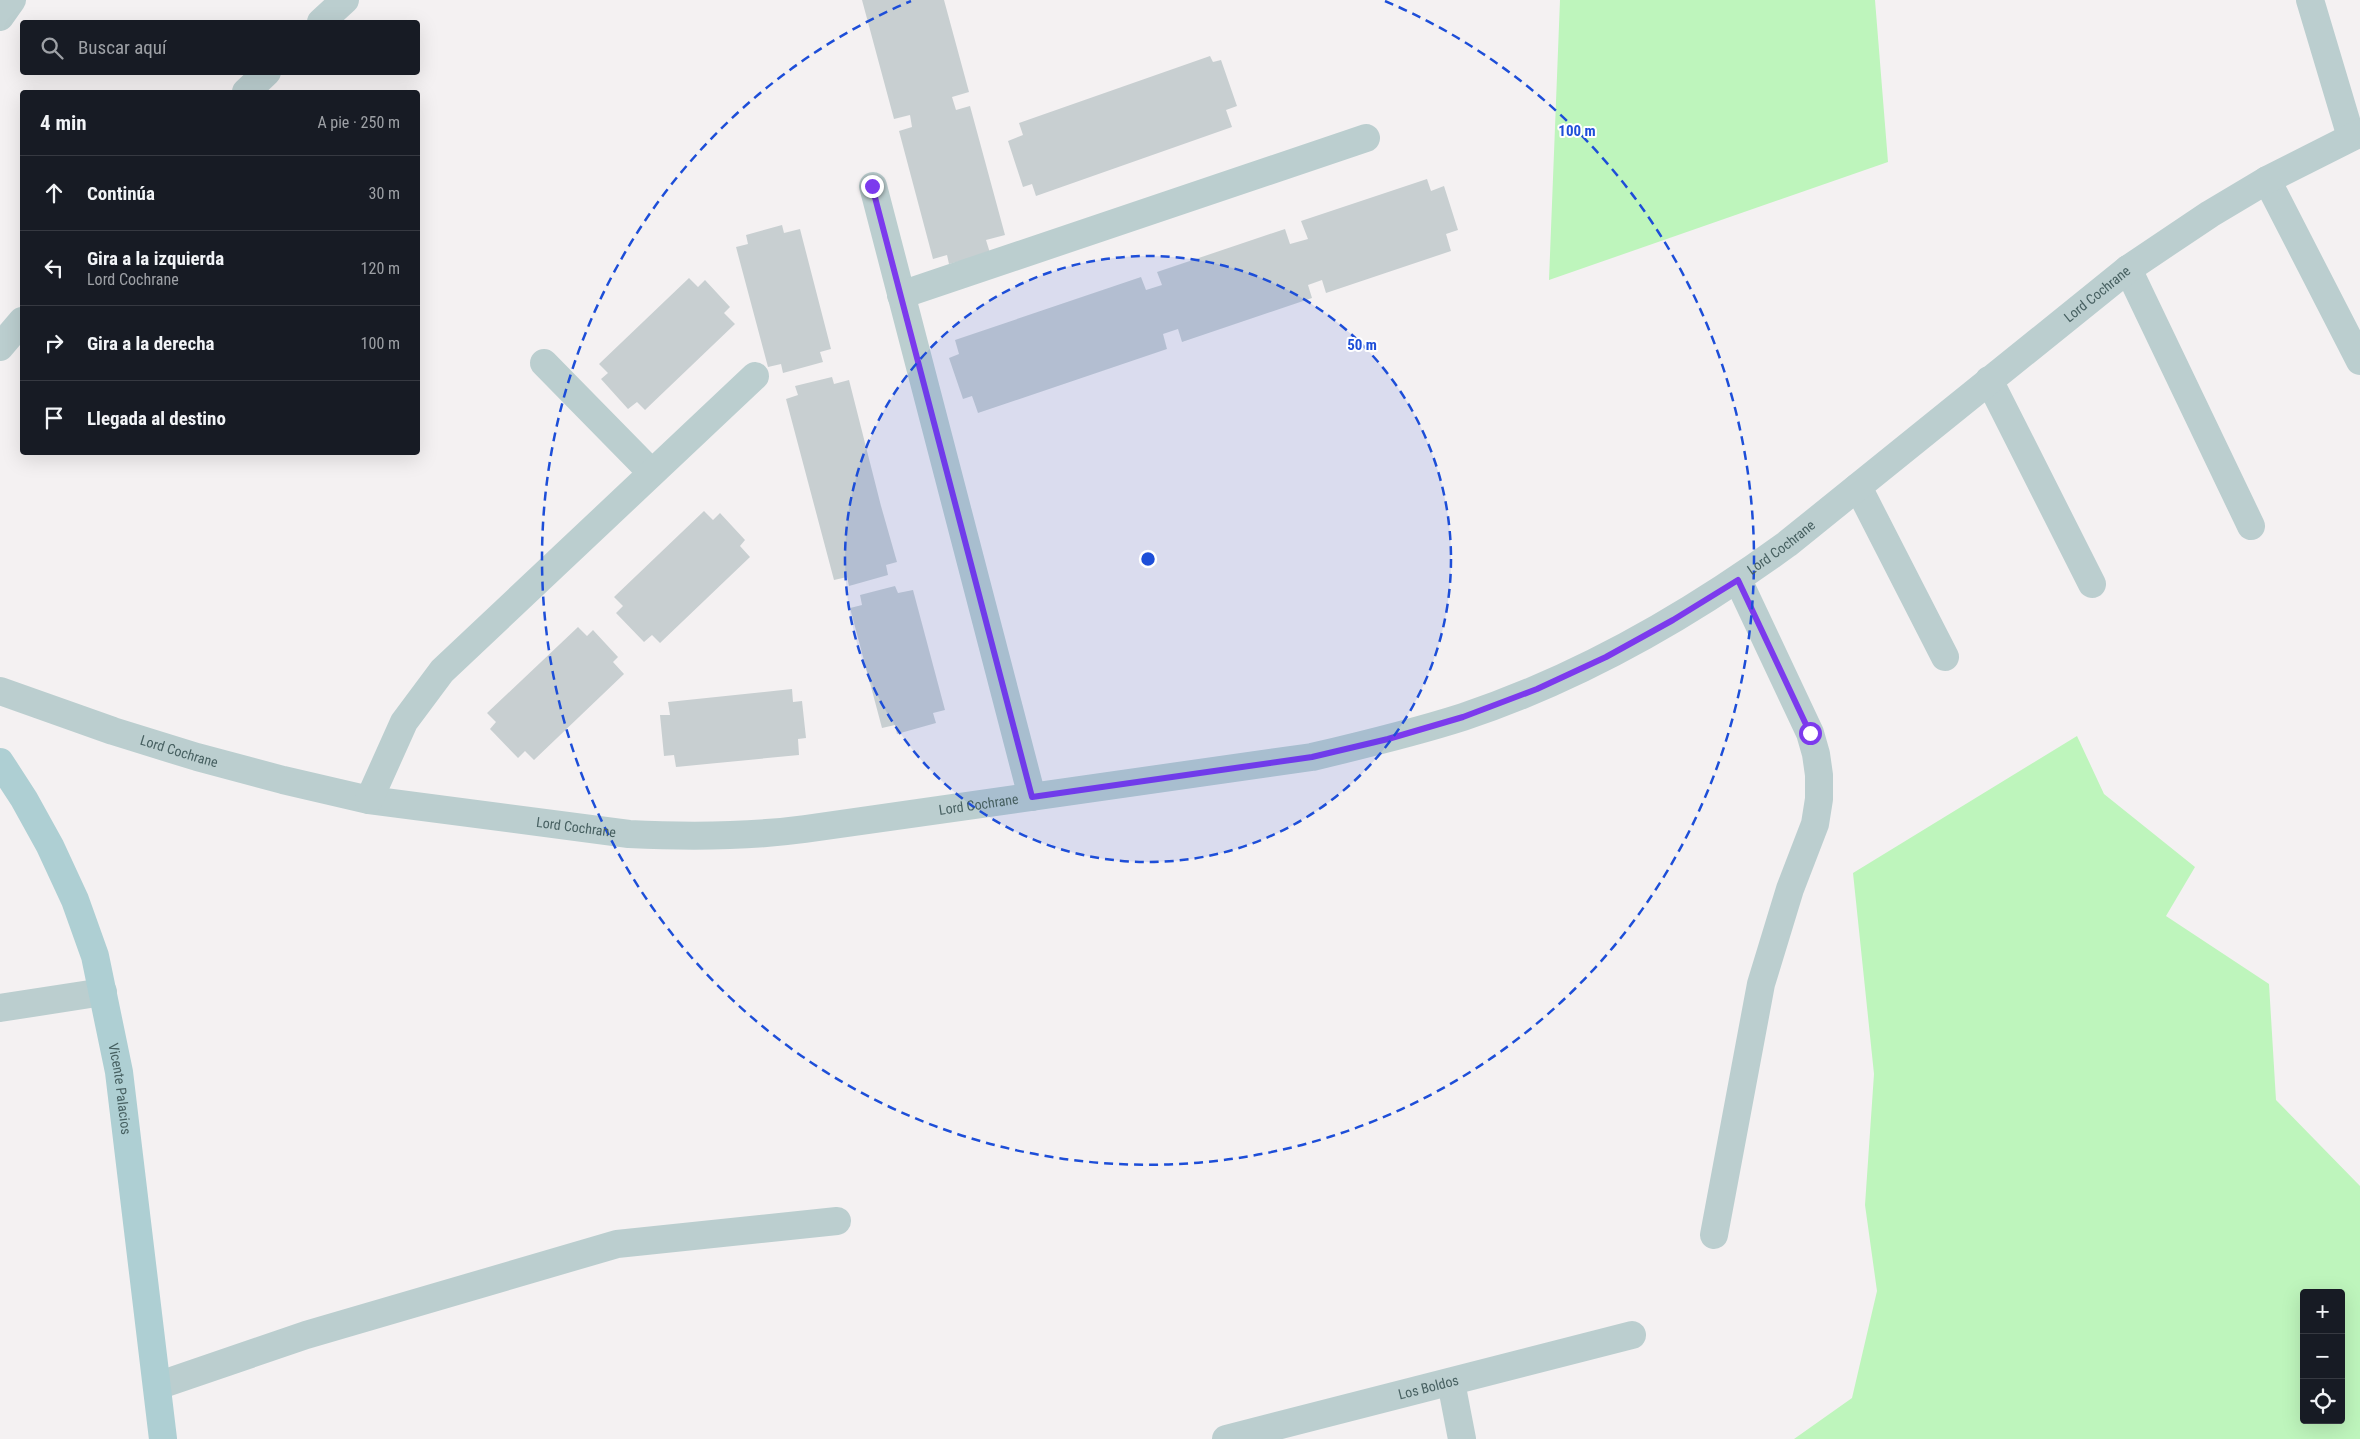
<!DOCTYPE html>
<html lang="es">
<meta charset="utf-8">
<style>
body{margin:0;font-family:"Roboto Condensed",sans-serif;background:#242831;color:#f1f3f6}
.controls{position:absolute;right:15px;bottom:15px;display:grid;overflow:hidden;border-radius:5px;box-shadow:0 5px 20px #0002}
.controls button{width:45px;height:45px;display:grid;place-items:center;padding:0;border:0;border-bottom:1px solid #363941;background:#171b24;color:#f1f3f6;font:25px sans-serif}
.stop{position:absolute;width:15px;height:15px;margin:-11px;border:4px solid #7c3aed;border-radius:50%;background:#fff}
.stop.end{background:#7c3aed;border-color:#fff;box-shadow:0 1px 5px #0008}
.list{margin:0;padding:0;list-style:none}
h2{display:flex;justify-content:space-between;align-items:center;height:65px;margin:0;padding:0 20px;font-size:21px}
h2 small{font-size:16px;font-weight:400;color:#9ea1a6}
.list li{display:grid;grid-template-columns:32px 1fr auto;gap:15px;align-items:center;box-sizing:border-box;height:75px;padding:0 20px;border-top:1px solid #363941}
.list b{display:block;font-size:19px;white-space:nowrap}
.list p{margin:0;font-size:16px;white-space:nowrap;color:#9ea1a6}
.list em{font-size:16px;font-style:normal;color:#9ea1a6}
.icon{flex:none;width:28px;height:28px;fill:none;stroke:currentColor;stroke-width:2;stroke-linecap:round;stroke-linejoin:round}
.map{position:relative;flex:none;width:2360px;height:1439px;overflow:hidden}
.search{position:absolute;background:#171b24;box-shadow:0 5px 20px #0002;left:20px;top:20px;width:400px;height:55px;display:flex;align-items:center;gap:12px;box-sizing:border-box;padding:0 18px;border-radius:5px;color:#9ea1a6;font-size:19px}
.panel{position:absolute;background:#171b24;box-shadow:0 5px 20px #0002;left:20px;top:90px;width:400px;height:365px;border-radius:5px}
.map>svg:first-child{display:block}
</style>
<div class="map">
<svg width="2360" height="1439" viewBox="0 0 2360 1439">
<rect width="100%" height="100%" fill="#f4f1f2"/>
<path fill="#bef5bc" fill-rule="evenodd" d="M 1560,0 L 1875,0 L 1888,162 L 1549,280 Z
M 2077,736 L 2104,794 L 2195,867 L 2166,916 L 2269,984 L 2276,1100 L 2360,1186 L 2360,1439 L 1794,1439 L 1852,1398 L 1877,1291 L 1865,1205 L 1874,1074 L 1853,873 ZM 2304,1293 L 2341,1293 L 2341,1420 L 2304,1420 Z"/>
<path fill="#c8cfd1" d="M 862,0 L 944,0 L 969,92 L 952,97 L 956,110 L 970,106 L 1005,235 L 986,240 L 990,253 L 949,264 L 947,255 L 933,259 L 899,131 L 912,127 L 910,115 L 894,119 Z
M 1210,56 L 1213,62 L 1221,60 L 1237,106 L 1226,110 L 1232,127 L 1036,196 L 1032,184 L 1023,187 L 1008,141 L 1023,135 L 1019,123 Z
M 1427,179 L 1431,191 L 1444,186 L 1458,230 L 1446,234 L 1451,251 L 1326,293 L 1322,280 L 1308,285 L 1312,298 L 1182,342 L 1178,329 L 1163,334 L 1167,349 L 978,413 L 972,396 L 963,399 L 949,358 L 959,354 L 955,340 L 1141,277 L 1146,290 L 1162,285 L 1157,272 L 1285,229 L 1290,244 L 1308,239 L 1301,221 Z
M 782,225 L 784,233 L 800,229 L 831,349 L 820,352 L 823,362 L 783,373 L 781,364 L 768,367 L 736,247 L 748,244 L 746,235 Z
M 689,278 L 698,287 L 705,280 L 730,307 L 724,313 L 735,324 L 645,410 L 637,402 L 628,409 L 601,379 L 608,373 L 599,364 Z
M 832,377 L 834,384 L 849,380 L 881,506 L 897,562 L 886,565 L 888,575 L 849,586 L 847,577 L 834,580 L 786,399 L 798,395 L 795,386 Z
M 704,511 L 713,520 L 720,513 L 745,540 L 740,546 L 750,557 L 660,643 L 652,635 L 644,642 L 616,613 L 623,606 L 614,597 Z
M 895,586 L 898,593 L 913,590 L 945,710 L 933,713 L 936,723 L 897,734 L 895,725 L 882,728 L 850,608 L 862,605 L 860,595 Z
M 578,627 L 587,636 L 593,630 L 618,657 L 613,662 L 624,674 L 534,760 L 525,751 L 518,758 L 490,729 L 496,722 L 487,713 Z
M 792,689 L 793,702 L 802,701 L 806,738 L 798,739 L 799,755 L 676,767 L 674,755 L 664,756 L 660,715 L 670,715 L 668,702 Z"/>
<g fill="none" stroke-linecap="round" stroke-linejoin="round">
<g stroke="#bbcecf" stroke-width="28">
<path d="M 2310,0 L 2351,137"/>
<path d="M 0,17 L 12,0"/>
<path d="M 321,22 L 345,0"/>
<path d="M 246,92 L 267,72"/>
<path d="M 2267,180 L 2360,361"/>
<path d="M 873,186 L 1032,797"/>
<path d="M 2128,269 L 2251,526"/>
<path d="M 901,295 L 1366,138"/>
<path d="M 0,347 L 22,321"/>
<path d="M 544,363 L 651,472"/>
<path d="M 1989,380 L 2092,584"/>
<path d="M 1858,487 L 1945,657"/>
<path id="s1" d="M 0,691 L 113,731 L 197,757 L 283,780 L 369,800 L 629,834 C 689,837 746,837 805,829 L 1312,757 C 1363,745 1413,733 1463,717 C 1580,678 1688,616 1787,544 L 2128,269 L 2210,214 L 2267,180 L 2360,133"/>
<path d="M 369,800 L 404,722 L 442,671 L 755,376"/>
<path d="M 0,1008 L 103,992"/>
<path d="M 1714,1235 L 1761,984 L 1790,889 L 1815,824 L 1819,799 L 1819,775 L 1816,754 L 1810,733 L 1738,580"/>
<path d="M 1451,1382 L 1462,1439"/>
<path d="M 157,1386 L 306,1335 L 617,1244 L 837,1221"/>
<path id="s2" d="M 1226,1439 L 1632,1335"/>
</g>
<path stroke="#aecfd3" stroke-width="28" id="s3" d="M 0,762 L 24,799 L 50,846 L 75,900 L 95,956 L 119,1072 L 163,1439"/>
</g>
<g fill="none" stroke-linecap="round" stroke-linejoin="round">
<path stroke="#7c3aed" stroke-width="6" d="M 872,186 L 1032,797 L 1312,757 L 1388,739 L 1463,717 L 1537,689 L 1606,657 L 1673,620 L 1738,580 L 1810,733"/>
</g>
<circle cx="1148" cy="559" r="303" fill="#1d4ed8" fill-opacity=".12"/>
<g fill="none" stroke="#1d4ed8" stroke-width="2.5" stroke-dasharray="9 6">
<circle cx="1148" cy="559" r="303"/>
<path d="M1385 1A606 606 0 1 1 911 1"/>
</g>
<g text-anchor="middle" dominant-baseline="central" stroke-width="4" stroke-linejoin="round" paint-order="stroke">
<g font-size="14" fill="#476061" stroke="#fff">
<text stroke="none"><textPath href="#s1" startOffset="2259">Lord Cochrane</textPath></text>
<text stroke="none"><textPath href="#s1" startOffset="1854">Lord Cochrane</textPath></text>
<text stroke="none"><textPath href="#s1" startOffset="189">Lord Cochrane</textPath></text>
<text stroke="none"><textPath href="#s1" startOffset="999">Lord Cochrane</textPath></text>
<text stroke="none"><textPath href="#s1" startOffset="594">Lord Cochrane</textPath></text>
<text stroke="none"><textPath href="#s3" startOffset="352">Vicente Palacios</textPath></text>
<text stroke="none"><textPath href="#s2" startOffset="209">Los Boldos</textPath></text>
</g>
</g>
<circle cx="1148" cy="559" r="8" fill="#1d4ed8" stroke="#fff" stroke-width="2.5"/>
<g font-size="15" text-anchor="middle" font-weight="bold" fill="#1d4ed8" stroke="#fff" stroke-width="4" stroke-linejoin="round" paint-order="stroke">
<text x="1577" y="136">100 m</text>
<text x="1362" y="350">50 m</text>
</g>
</svg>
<div class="controls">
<button>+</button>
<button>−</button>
<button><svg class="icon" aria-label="locate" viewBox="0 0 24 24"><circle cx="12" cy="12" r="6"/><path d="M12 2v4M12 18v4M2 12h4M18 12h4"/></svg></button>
</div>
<div class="stop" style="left:1810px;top:733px"></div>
<div class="stop end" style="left:872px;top:186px"></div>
<div class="search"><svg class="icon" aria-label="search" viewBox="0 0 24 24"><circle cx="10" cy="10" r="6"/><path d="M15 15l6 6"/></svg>Buscar aquí</div>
<section class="panel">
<h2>4 min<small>A pie · 250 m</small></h2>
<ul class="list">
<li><svg class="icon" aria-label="ahead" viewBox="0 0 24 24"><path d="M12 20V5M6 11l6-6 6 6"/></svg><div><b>Continúa</b></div><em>30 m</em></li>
<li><svg class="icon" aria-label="left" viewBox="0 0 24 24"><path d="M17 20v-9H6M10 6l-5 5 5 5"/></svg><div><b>Gira a la izquierda</b><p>Lord Cochrane</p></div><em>120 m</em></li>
<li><svg class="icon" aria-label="right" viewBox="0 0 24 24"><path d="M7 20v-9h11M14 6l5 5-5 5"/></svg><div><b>Gira a la derecha</b></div><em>100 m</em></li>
<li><svg class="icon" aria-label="arrive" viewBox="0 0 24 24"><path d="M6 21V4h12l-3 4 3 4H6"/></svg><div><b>Llegada al destino</b></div></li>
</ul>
</section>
</div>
